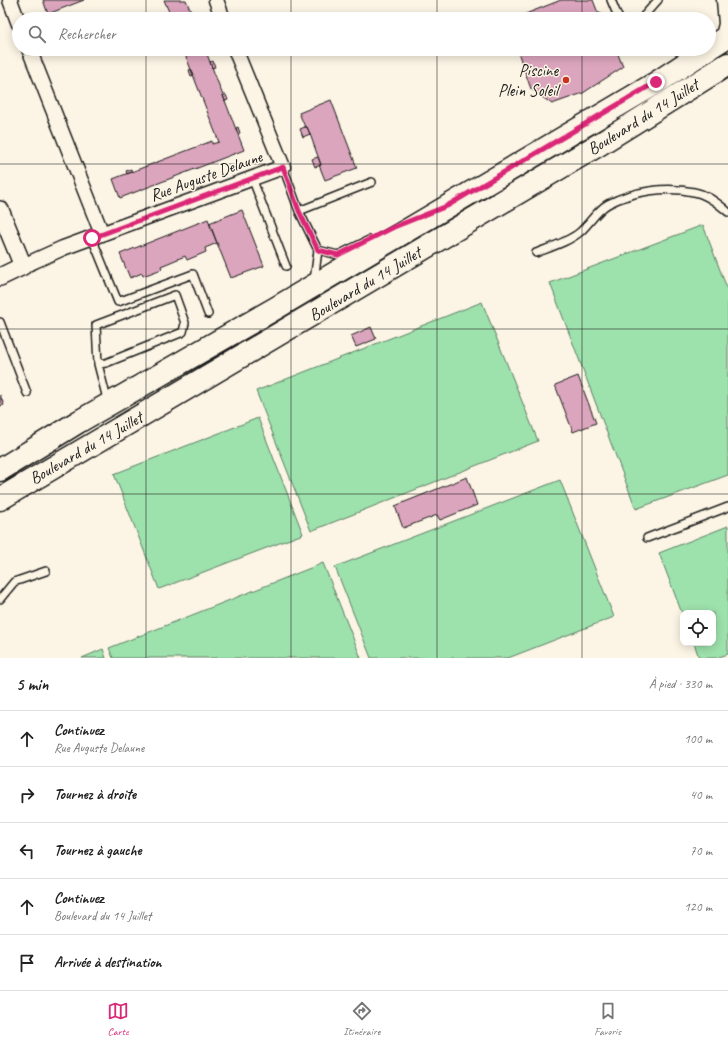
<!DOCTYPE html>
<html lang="fr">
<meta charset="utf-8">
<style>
body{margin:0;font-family:Caveat,sans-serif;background:#f2f2f2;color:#222}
.controls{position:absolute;right:12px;bottom:12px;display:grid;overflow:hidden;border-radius:8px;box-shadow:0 2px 10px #0003}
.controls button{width:36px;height:36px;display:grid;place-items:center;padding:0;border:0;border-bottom:1px solid #e0e0e0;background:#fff;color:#222;font:20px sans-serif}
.stop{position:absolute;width:12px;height:12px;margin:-9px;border:3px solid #db2777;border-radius:50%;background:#fff}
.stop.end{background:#db2777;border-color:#fff;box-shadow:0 1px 4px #0008}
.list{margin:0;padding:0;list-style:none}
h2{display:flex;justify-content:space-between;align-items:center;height:52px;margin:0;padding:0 16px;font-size:17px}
h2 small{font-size:13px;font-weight:400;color:#767676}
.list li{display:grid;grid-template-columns:26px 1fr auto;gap:12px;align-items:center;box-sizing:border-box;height:56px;padding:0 16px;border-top:1px solid #e0e0e0}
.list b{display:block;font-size:15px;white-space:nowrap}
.list p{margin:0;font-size:13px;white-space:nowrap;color:#767676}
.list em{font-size:13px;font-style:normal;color:#767676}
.icon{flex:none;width:22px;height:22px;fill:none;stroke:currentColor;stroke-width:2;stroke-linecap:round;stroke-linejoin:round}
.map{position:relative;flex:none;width:728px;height:658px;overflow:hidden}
.search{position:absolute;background:#fff;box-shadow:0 2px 10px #0003;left:12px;right:12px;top:12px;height:44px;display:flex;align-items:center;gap:10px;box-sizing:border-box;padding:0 14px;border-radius:22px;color:#767676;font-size:15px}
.sheet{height:332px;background:#fff}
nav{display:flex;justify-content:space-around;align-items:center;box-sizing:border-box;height:56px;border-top:1px solid #e0e0e0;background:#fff;font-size:11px;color:#767676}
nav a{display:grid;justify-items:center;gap:2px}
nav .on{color:#db2777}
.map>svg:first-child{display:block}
</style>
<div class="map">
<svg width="728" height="658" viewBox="0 0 728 658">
<rect width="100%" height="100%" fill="#fcf5e5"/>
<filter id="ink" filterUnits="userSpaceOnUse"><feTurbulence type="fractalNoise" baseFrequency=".025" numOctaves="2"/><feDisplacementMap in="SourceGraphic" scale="8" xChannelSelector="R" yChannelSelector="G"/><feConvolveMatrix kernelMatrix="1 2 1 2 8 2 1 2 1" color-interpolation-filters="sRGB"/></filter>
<g filter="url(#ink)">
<path fill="#9de1ac" stroke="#5c7e64" d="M 703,225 L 728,291 L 728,475 L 636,509 L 550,283 Z
M 482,302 L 538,441 L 311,531 L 256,391 Z
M 258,418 L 303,534 L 159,589 L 114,474 Z
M 560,480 L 614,617 L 508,658 L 371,658 L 335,567 Z
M 728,526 L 728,654 L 716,658 L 699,658 L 694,643 L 713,643 L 713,613 L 683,613 L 683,616 L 659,553 Z
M 323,563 L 361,658 L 113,658 L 109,648 Z
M 103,649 L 106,658 L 82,658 Z"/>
<path fill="#dba5bd" stroke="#1c1c1c" d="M 43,0 L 84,0 L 48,14 Z
M 164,0 L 186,0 L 194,19 L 172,19 Z
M 561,0 L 593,0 L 598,13 L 601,13 L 604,19 L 524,19 L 523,15 Z
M 183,49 L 205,49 L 244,150 L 120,198 L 113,179 L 212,141 L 212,144 L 219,142 Z
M 523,49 L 616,49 L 623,67 L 583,93 L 552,104 L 531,89 L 519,55 Z
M 213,61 L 215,67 L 212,68 L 210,62 Z
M 191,69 L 194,75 L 191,76 L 189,70 Z
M 223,95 L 226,95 L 228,100 L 225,101 Z
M 331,100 L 357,168 L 325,180 L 319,165 L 321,165 L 310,134 L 307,127 L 305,127 L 299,113 Z
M 238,127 L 240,133 L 238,134 L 236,128 Z
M 305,127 L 307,127 L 310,134 L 303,137 L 300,129 Z
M 318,157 L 321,165 L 315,167 L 312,159 Z
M 131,169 L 132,172 L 127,174 L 126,171 Z
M 242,210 L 264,266 L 231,278 L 209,223 Z
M 208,219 L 217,243 L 205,248 L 206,252 L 187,260 L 185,256 L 161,266 L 162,269 L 143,276 L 142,273 L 130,278 L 120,254 Z
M 371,327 L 376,339 L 356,347 L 351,336 Z
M 578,376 L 596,423 L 573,432 L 555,385 Z
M 0,395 L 4,405 L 0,406 Z
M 467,477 L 477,505 L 440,520 L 437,515 L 403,528 L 395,506 Z"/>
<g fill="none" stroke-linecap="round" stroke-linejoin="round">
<defs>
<path id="service" d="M 611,0 L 619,19
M 641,19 L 658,0
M 283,167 L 299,211 L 318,250 L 314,281
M 252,178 L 286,266
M 299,211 L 372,182
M 92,238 L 118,302 L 193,274 L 208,314
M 318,250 L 338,255 L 369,240
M 536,253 C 551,247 568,242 580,232 C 589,224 597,210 608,204 C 633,191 666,186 694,192 C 706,194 719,204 728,212
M 175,295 L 185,323 L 183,332 L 106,363 L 98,364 L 96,325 Z
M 0,322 L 27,393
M 98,364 L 108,403
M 647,538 L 728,507
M 0,599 L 14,582 L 46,571"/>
<path id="minor" d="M 10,0 L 19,24
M 216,0 L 223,19
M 722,40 L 726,24 L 724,0
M 29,49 L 102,234
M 23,266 L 63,248 L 283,167 L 235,49"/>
<path id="tertiary" d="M 0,210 L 23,266 L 0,277"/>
<path id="primary" d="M 709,48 L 728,36
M 0,470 L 78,422 L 276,308 L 656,83 L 708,49
M 0,499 L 600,144 L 728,64"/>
</defs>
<use href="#service" stroke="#1c1c1c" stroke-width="10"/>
<use href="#minor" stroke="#1c1c1c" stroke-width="17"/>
<use href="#tertiary" stroke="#1c1c1c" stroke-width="20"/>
<use href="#primary" stroke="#1c1c1c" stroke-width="25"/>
<use href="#service" stroke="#fcf5e5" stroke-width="7"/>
<use href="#minor" stroke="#fcf5e5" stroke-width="14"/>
<use href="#tertiary" stroke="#fcf5e5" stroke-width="17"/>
<use href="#primary" stroke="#fcf5e5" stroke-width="22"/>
</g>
</g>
<g fill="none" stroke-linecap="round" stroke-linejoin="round" filter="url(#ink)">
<path stroke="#db2777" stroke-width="5" d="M 92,238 L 283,167 L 299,211 L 318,250 L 338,255 L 394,227 L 447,206 L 656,82"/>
</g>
<path fill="none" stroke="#1c1c1c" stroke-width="1" stroke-opacity="0.55" d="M 146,0 L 146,19M 291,0 L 291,19M 437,0 L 437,19M 582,0 L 582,19M 146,49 L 146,658M 291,49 L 291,658M 437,49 L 437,658M 582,49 L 582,658M 0,164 L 728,164M 0,329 L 728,329M 0,494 L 728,494"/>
<circle fill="#c8321e" stroke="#fcf5e5" stroke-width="1.5" cx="566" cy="80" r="4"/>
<g text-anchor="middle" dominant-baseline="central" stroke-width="3" stroke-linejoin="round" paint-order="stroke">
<g font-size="17" fill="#1c1c1c" stroke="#fcf5e5" text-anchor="end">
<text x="558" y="70">Piscine<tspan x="558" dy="20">Plein Soleil</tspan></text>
</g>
<g font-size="17" fill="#1c1c1c" stroke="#fcf5e5">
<text transform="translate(643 117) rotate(-32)">Boulevard du 14 Juillet</text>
<text transform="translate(206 176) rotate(-20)">Rue Auguste Delaune</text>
<text transform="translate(365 284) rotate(-31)">Boulevard du 14 Juillet</text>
<text transform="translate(86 448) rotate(-30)">Boulevard du 14 Juillet</text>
</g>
</g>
</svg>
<div class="controls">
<button><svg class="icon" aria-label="locate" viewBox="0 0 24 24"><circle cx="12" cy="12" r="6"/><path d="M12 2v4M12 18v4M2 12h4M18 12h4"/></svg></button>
</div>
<div class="stop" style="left:92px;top:238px"></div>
<div class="stop end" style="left:656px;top:82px"></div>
<div class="search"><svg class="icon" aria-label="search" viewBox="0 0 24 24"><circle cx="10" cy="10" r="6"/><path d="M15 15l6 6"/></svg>Rechercher</div>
</div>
<section class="sheet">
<h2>5 min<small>À pied · 330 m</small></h2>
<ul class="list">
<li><svg class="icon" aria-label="ahead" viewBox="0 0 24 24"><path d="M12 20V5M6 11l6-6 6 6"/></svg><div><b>Continuez</b><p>Rue Auguste Delaune</p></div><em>100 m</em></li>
<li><svg class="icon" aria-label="right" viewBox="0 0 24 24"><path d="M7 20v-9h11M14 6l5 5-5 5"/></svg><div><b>Tournez à droite</b></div><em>40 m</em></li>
<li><svg class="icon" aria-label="left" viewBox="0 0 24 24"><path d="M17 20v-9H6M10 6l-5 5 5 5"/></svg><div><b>Tournez à gauche</b></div><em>70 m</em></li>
<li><svg class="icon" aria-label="ahead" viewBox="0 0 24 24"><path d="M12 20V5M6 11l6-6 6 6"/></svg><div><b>Continuez</b><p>Boulevard du 14 Juillet</p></div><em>120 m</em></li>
<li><svg class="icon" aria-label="arrive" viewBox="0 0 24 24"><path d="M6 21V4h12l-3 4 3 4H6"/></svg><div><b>Arrivée à destination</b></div></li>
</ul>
</section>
<nav>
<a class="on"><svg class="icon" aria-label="map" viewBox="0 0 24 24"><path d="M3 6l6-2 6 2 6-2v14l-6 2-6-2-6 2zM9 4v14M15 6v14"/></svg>Carte</a>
<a><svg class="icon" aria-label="directions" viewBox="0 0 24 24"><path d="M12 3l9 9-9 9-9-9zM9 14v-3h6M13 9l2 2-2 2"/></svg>Itinéraire</a>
<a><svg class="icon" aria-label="saved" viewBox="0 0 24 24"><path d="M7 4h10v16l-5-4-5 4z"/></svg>Favoris</a>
</nav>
